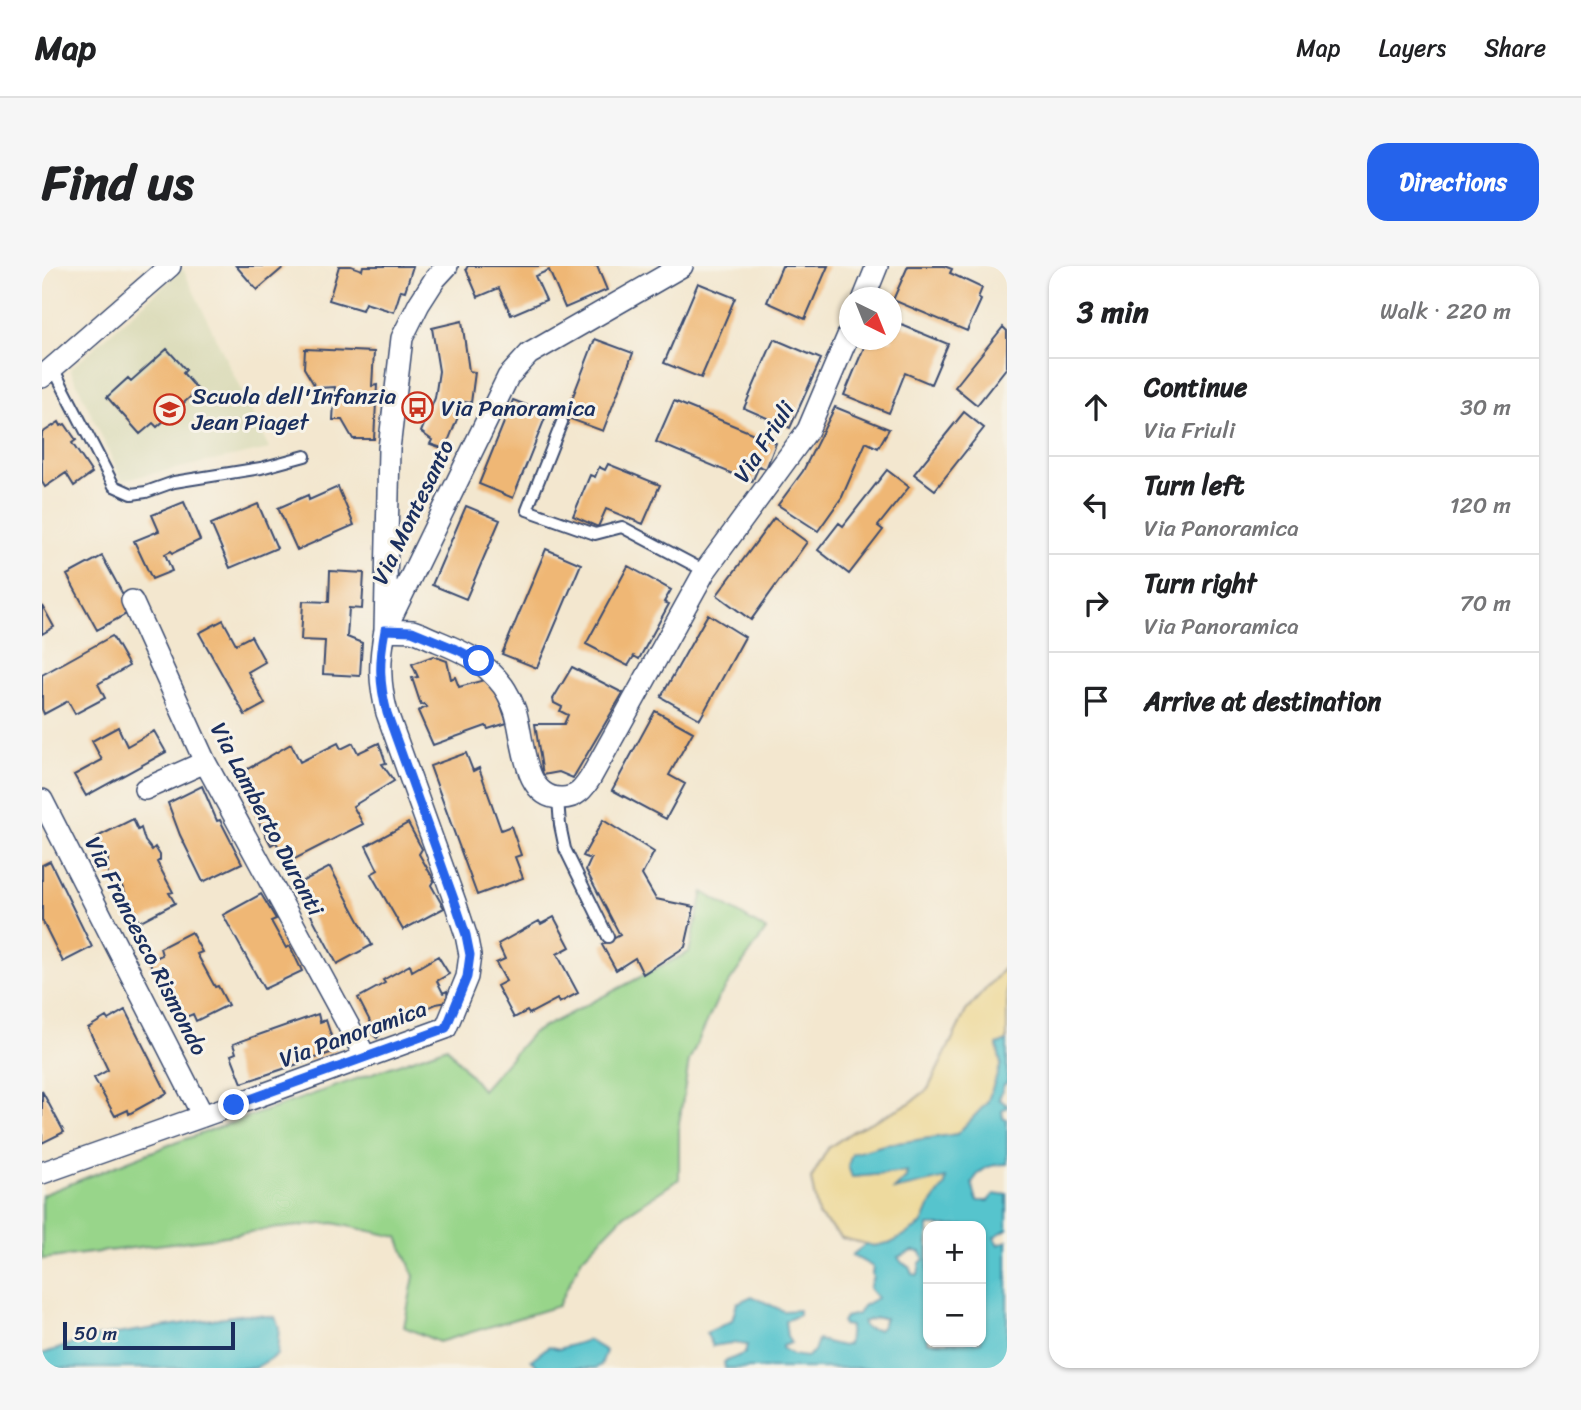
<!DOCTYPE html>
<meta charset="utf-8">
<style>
body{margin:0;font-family:Sriracha,sans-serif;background:#f6f6f6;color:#202124}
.controls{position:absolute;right:21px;bottom:21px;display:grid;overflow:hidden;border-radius:14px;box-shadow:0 2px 5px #0004}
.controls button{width:63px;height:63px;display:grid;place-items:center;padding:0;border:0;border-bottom:2px solid #e0e0e0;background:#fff;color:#202124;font:35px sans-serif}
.compass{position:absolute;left:797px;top:21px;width:63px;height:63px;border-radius:50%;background:#fff;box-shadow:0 2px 5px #0004;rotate:137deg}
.scale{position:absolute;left:21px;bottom:18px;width:172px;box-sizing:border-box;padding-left:7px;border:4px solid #1b2f5e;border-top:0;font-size:19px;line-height:24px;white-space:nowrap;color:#1b2f5e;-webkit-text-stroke:5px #f7f3e8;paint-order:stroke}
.stop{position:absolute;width:21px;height:21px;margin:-16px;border:5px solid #2563eb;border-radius:50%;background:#fff}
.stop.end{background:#2563eb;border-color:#fff;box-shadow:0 2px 7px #0008}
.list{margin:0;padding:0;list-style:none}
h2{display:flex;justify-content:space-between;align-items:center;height:91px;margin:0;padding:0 28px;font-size:30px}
h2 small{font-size:23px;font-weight:400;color:#757577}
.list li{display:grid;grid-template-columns:46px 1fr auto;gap:21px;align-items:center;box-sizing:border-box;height:98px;padding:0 28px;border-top:2px solid #e0e0e0}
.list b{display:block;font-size:26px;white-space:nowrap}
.list p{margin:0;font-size:23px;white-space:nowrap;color:#757577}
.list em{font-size:23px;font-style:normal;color:#757577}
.icon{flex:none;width:38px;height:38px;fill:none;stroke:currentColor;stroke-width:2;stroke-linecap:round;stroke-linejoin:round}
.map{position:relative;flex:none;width:965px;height:1102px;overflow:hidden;border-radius:21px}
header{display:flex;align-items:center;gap:42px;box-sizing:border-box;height:98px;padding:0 35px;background:#fff;border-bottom:2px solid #e0e0e0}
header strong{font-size:33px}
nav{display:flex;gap:38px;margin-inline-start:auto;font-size:24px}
.intro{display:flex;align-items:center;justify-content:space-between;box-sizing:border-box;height:168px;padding:0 42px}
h1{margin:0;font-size:49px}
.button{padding:18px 32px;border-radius:21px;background:#2563eb;color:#fff;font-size:24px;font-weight:700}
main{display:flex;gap:42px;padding:0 42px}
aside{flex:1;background:#fff;border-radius:21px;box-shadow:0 2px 5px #0004}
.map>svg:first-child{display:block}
</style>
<header>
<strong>Map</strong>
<nav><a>Map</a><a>Layers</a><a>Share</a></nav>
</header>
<div class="intro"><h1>Find us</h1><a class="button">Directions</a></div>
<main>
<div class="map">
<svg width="965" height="1102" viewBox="0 0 965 1102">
<rect width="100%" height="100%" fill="#f7f3e8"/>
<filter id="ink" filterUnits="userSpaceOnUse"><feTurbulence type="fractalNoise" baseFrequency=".0143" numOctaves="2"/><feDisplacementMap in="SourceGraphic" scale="14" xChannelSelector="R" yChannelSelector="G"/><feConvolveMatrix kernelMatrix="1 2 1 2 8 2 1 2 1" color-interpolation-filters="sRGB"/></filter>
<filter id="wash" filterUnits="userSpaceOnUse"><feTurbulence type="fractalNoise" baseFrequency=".00686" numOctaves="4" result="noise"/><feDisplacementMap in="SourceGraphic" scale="28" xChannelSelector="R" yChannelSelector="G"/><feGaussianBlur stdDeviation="1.57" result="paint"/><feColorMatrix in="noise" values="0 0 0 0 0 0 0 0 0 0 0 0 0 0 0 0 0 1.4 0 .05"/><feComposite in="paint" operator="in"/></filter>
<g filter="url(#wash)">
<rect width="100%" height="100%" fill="#f3e7cf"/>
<path fill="#ddddbc" d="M 141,3 L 227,183 L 80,214 L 28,103 Z"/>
<path fill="#98d58a" stroke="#5a8274" stroke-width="2" d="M 661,626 L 724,664 L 675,734 L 647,795 L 637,857 L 637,913 L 580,951 L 540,992 L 516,1040 L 397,1076 L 362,1061 L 372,1010 L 356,971 L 291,957 L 227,963 L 171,972 L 0,993 L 0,929 L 127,879 L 405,781 L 440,824 L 490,767 L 647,686 Z"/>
<path fill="#eeda9e" stroke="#84847e" stroke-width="2" d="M 965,699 L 965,775 L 955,779 L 959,798 L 945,837 L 915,868 L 842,879 L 811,888 L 806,900 L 811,911 L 865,906 L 864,912 L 853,923 L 905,911 L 904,919 L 887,941 L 880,958 L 851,976 L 832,980 L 800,972 L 776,949 L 769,913 L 786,882 L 813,864 L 868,837 L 886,823 L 924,745 Z"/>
<path fill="#57c4cd" stroke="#397a96" stroke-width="2" fill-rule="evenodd" d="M 965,775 L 965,816 L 962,819 L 957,833 L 965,839 L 965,842 L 960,845 L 961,852 L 965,854 L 965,898 C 949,898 938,902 930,917 L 935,935 L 946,935 L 952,928 L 958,929 L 965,928 L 965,963 L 952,971 L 956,979 L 965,975 L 965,1102 L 683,1102 L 682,1096 L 703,1087 L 705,1079 L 690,1077 L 671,1080 L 664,1067 L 690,1055 L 695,1037 L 710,1030 L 741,1045 L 757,1044 L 757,1049 L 743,1055 L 745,1071 L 749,1077 L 740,1080 L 740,1082 L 751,1089 L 764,1091 L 772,1085 L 776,1074 L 801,1080 L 806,1078 L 808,1060 L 801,1059 L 800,1056 L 803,1051 L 816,1048 L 821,1040 L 835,1032 L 827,1022 L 831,1011 L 830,1008 L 831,1001 L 810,989 L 824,978 L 832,980 L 851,976 L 880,958 L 887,941 L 903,919 L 904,912 L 852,924 L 864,912 L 865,906 L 810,911 L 806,900 L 810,888 L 842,879 L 915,868 L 945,837 L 959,798 L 955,779 ZM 886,960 L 939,960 L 939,1076 L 886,1076 ZM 871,985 L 879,986 L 882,993 L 878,997 L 876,1009 L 870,1008 L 867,1000 L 860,997 L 856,991 ZM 834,1052 L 843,1052 L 840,1060 L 836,1064 L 823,1062 L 820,1056 Z
M 203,1048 L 233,1051 L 237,1061 L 235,1089 L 213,1102 L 0,1102 L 0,1088 L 48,1072 Z
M 546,1074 L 564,1085 L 559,1099 L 554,1102 L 494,1102 L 494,1098 L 489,1094 L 507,1080 L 517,1083 Z"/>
<g id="blocks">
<path fill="#efb774" d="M 194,0 L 243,0 L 215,24 Z
M 297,0 L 309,0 L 320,4 L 321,0 L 371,0 L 363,25 L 359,24 L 352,46 L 323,37 L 320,44 L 287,34 Z
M 426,0 L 555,0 L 565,24 L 523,42 L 507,4 L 493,10 L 504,34 L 469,49 L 457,22 L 436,31 L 424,3 Z
M 740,0 L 786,0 L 763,53 L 725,36 Z
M 866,0 L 902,0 L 910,3 L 908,7 L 940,22 L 936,32 L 939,34 L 925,65 L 851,34 Z
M 656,17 L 693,32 L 659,112 L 622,97 Z
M 420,55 L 427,105 L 433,106 L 429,137 L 422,136 L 403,183 L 388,178 L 390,174 L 379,166 L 393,132 L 397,105 L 390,62 Z
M 850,55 L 906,78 L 889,118 L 863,107 L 847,147 L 802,129 L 825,74 L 850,74 Z
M 961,61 L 965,65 L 965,101 L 935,139 L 913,121 Z
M 553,73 L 591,87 L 561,165 L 523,151 Z
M 732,73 L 779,93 L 748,162 L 702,142 Z
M 125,83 L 144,104 L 141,107 L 156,124 L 115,161 L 111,157 L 98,168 L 65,131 L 86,112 L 89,115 Z
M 263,83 L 332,86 L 330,120 L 335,119 L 332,173 L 311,173 L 300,154 L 291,154 L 293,121 L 274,122 L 262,102 Z
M 471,134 L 505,147 L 471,232 L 437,218 Z
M 632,135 L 734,177 L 724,203 L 717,200 L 710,216 L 614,176 Z
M 793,141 L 847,163 L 836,182 L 824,176 L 800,231 L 776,265 L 736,239 L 761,205 Z
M 922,146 L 942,162 L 893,224 L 872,208 Z
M 17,156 L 19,160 L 23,158 L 34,174 L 30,177 L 50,207 L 32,220 L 24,207 L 3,221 L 0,216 L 0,167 Z
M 566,198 L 618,219 L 601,258 L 564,243 L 556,261 L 531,250 L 548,209 L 553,211 L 557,201 L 563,204 Z
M 845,204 L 867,221 L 836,260 L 841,264 L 807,308 L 776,284 L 797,257 L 801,260 Z
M 296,221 L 312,259 L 255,284 L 236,242 L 266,229 L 267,234 Z
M 142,236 L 158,274 L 131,287 L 129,285 L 123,288 L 130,305 L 110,313 L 92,275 L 117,265 L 110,249 Z
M 216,238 L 235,282 L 188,302 L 169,258 Z
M 424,240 L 458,254 L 424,333 L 390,319 Z
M 732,252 L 765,276 L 709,354 L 675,329 Z
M 504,283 L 539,298 L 495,402 L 460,388 Z
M 60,290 L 90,345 L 55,364 L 25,309 Z
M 586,300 L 629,324 L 622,336 L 627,338 L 597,393 L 592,390 L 586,400 L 544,378 Z
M 288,305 L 322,307 L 320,343 L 307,342 L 305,371 L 320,377 L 318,410 L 281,408 L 283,375 L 259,374 L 261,335 L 287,336 Z
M 0,339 L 12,361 L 0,368 Z
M 666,348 L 703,371 L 658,453 L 619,431 Z
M 181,354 L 194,378 L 209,370 L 223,396 L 206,406 L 223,438 L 203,449 L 157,367 Z
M 70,370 L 87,400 L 56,418 L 63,432 L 33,448 L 26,435 L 2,448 L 0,443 L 0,409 Z
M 391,390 L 405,395 L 409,413 L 413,411 L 417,421 L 442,414 L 454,425 L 465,457 L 446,463 L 444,460 L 391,479 L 376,445 L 385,441 L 382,438 L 379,439 L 370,412 L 376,411 L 370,398 Z
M 530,401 L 581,427 L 531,512 L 517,506 L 501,509 L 493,458 L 522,458 L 526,449 L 518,445 L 520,441 L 512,437 L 511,433 Z
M 613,445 L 651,466 L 627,509 L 643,518 L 624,553 L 570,524 Z
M 76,461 L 85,480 L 112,465 L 124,486 L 44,530 L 32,509 L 60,494 L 50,475 Z
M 296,477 L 299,483 L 311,477 L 316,487 L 337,477 L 344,497 L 340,498 L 352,515 L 311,540 L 321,558 L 245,597 L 234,576 L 229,579 L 206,536 L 210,534 L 197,508 L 249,478 L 258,496 Z
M 424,487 L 431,505 L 437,502 L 459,564 L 469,560 L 479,589 L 473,591 L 481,612 L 435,629 L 388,500 Z
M 160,520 L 175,555 L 178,554 L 200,597 L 161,616 L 138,569 L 126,537 Z
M 91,553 L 96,564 L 99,562 L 103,575 L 110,584 L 113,581 L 118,589 L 118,594 L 115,596 L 131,626 L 127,627 L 133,637 L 97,656 L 90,642 L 85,644 L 83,626 L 74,609 L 66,612 L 66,593 L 55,571 Z
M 561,554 L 612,586 L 600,609 L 614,633 L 652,641 L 643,681 L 601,708 L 593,692 L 574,704 L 560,679 L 578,669 L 544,604 L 549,593 L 541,590 Z
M 366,557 L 380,583 L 377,588 L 392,614 L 389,619 L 402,642 L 361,664 L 329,608 L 336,604 L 324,580 Z
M 8,595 L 50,681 L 21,696 L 0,654 L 0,599 Z
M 288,601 L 330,679 L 295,698 L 253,619 Z
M 219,628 L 234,653 L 229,655 L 244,682 L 248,680 L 260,705 L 222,723 L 181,649 Z
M 512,651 L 528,681 L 515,688 L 536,727 L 517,737 L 515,733 L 487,748 L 485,745 L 472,752 L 455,720 L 464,715 L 454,697 L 463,693 L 456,678 L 497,655 L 499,658 Z
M 149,666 L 160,686 L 155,688 L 173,721 L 176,720 L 186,739 L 154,755 L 151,748 L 137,754 L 107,695 L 120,689 L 118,682 Z
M 396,690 L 407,708 L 395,715 L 401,727 L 405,725 L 406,736 L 394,738 L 374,747 L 374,751 L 342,763 L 335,772 L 328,766 L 332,763 L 316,732 L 343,717 L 341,714 L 368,699 L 370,705 Z
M 83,744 L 125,827 L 87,848 L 86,844 L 73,850 L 52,812 L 66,804 L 46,762 L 64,751 L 66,754 Z
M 276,748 L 278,756 L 284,754 L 294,785 L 200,817 L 189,789 L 194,787 L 191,778 Z
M 0,825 L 22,866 L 0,877 Z"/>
</g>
</g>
<g filter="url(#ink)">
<use href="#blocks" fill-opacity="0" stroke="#3b4b6f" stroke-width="2"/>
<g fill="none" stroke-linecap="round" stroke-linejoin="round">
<defs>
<path id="lane" d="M 11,102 L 72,220 L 90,228 L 104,226 L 132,216 L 219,202 L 263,190
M 520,156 L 485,244 L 553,268 L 580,261 L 663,305
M 516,533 L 518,559 L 523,583 L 566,671"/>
<path id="street" d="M 640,0 L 487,88 L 466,111 L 343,364 C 351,365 361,364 370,365 C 378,367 387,372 395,375 C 424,387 442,395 461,420 C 466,427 470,436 473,444 C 482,470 480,534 520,532 C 535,532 542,522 549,511 L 663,305 L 766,164 L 808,65
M 822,32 L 835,0
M 0,111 L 128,0
M 90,335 L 163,496 L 323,790
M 103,523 L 163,496
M 0,534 L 161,850
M 0,907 L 192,839 L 404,762 L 425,711 L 428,689 L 424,669 L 413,636 L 345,447 C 337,417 337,395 343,364 L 347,183 L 360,72 L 377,38 L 393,13 L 405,0"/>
</defs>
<use href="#lane" stroke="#3b4b6f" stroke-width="14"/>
<use href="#street" stroke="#3b4b6f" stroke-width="24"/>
<use href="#lane" stroke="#fff" stroke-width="10"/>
<use href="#street" stroke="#fff" stroke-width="21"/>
</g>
</g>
<g fill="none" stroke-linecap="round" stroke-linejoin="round" filter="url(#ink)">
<path stroke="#2563eb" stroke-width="9" d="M 192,839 L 404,762 L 425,711 L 428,689 L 424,669 L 413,636 L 345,447 C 337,416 337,396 343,364 L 370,365 L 416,384 L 437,395"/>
</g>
<defs>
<symbol id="bus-ring" viewBox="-11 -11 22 22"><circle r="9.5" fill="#f7f3e8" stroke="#c8321e" stroke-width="1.5"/><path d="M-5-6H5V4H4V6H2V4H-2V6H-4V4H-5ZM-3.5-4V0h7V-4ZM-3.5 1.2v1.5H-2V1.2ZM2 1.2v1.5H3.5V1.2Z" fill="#c8321e"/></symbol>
<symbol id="school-ring" viewBox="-11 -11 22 22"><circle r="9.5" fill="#f7f3e8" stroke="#c8321e" stroke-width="1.5"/><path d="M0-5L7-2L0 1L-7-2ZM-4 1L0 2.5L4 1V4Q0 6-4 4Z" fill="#c8321e"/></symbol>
</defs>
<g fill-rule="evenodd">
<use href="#bus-ring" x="358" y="124" width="35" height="35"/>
<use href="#school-ring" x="110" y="126" width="35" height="35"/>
</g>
<g text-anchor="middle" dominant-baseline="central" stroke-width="6" stroke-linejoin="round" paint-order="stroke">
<g font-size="23" fill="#1b2f5e" stroke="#f7f3e8" text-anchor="start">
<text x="150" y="130">Scuola dell'Infanzia<tspan x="150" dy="26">Jean Piaget</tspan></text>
<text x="399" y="142">Via Panoramica</text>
</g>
<g font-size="23" fill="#1b2f5e" stroke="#f7f3e8">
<text transform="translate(722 176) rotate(-57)">Via Friuli</text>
<text transform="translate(371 246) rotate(-64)">Via Montesanto</text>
<text transform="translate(225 553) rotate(62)">Via Lamberto Duranti</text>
<text transform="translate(104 680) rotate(63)">Via Francesco Rismondo</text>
<text transform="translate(311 768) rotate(-20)">Via Panoramica</text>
</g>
</g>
</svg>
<div class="controls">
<button>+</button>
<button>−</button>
</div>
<svg class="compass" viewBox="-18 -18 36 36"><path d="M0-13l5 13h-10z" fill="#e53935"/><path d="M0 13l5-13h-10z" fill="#757577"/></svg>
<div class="scale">50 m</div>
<div class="stop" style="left:437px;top:395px"></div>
<div class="stop end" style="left:192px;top:839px"></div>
</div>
<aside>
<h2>3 min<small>Walk · 220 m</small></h2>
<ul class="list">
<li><svg class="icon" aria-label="ahead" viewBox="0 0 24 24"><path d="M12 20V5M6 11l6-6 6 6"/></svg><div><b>Continue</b><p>Via Friuli</p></div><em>30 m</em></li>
<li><svg class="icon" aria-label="left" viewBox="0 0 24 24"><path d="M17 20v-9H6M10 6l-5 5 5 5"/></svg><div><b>Turn left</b><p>Via Panoramica</p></div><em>120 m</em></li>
<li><svg class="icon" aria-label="right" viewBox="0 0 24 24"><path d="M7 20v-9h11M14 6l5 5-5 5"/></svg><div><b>Turn right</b><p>Via Panoramica</p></div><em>70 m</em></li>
<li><svg class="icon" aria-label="arrive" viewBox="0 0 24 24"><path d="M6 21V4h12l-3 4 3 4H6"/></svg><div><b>Arrive at destination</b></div></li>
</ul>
</aside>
</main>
